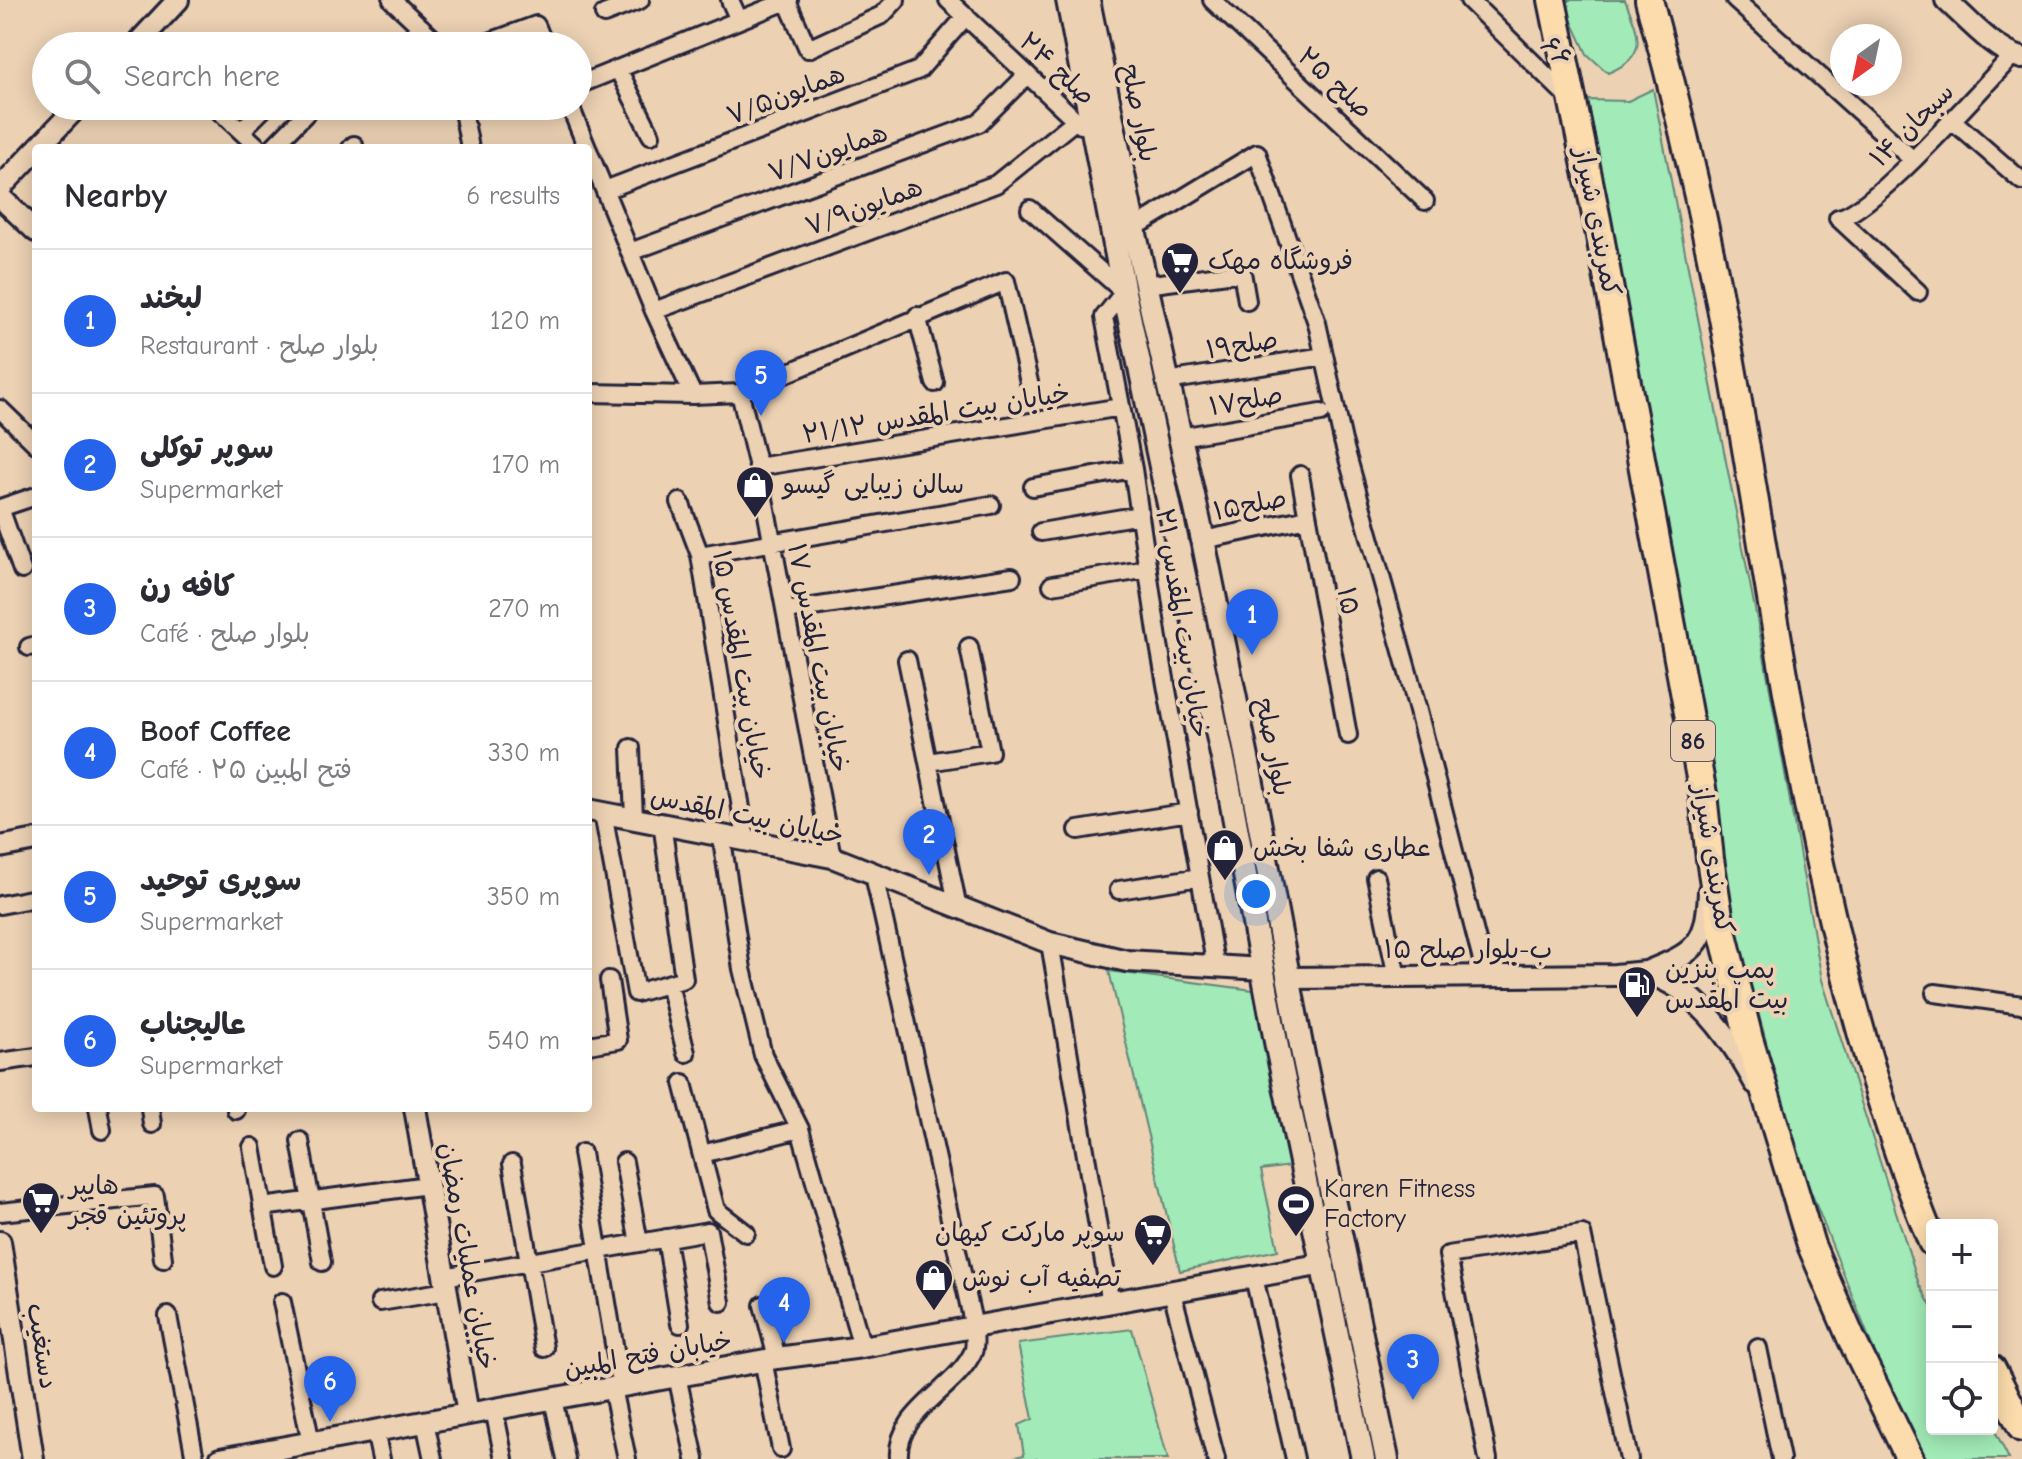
<!DOCTYPE html>
<meta charset="utf-8">
<style>
body{margin:0;font-family:"Comic Neue","Playpen Sans Arabic",sans-serif;background:#f2f2f3;color:#2b2b33}
.controls{position:absolute;right:24px;bottom:24px;display:grid;overflow:hidden;border-radius:8px;box-shadow:0 4px 20px #0003}
.controls button{width:72px;height:72px;display:grid;place-items:center;padding:0;border:0;border-bottom:2px solid #e1e1e2;background:#fff;color:#2b2b33;font:40px sans-serif}
.compass{position:absolute;left:1830px;top:24px;width:72px;height:72px;border-radius:50%;background:#fff;box-shadow:0 4px 20px #0003;rotate:213deg}
.you{position:absolute;left:1256px;top:894px;width:28px;height:28px;margin:-20px;border:6px solid #fff;border-radius:50%;background:#1a73e8;box-shadow:0 0 0 12px #1a73e833}
.badge{display:grid;place-items:center;width:52px;height:52px;border-radius:50%;background:#2563eb;color:#fff;font-size:26px;font-weight:700}
.pin{position:absolute;translate:-50% -66px;filter:drop-shadow(0 2px 4px #0008)}
.pin::after{content:'';position:absolute;top:42px;width:28px;height:24px;background:inherit;clip-path:polygon(0 0,100% 0,50% 100%)}
.list{margin:0;padding:0;list-style:none}
h2{display:flex;justify-content:space-between;align-items:center;height:104px;margin:0;padding:0 32px;font-size:34px}
h2 small{font-size:26px;font-weight:400;color:#7c7c81}
.list li{display:grid;grid-template-columns:52px 1fr auto;gap:24px;align-items:center;box-sizing:border-box;height:144px;padding:0 32px;border-top:2px solid #e1e1e2}
.list b{display:block;font-size:30px;white-space:nowrap}
.list p{margin:0;font-size:26px;white-space:nowrap;color:#7c7c81}
.list em{font-size:26px;font-style:normal;color:#7c7c81}
.icon{flex:none;width:44px;height:44px;fill:none;stroke:currentColor;stroke-width:2;stroke-linecap:round;stroke-linejoin:round}
.map{position:relative;flex:none;width:2022px;height:1459px;overflow:hidden}
.search{position:absolute;background:#fff;box-shadow:0 4px 20px #0003;left:32px;top:32px;width:560px;height:88px;display:flex;align-items:center;gap:20px;box-sizing:border-box;padding:0 28px;border-radius:44px;color:#7c7c81;font-size:30px}
.panel{position:absolute;background:#fff;box-shadow:0 4px 20px #0003;left:32px;top:144px;width:560px;height:968px;border-radius:8px}
.map>svg:first-child{display:block}
</style>
<div class="map">
<svg width="2022" height="1459" viewBox="0 0 2022 1459">
<rect width="100%" height="100%" fill="#ecd1b3"/>
<filter id="ink" filterUnits="userSpaceOnUse"><feTurbulence type="fractalNoise" baseFrequency=".0125" numOctaves="2"/><feDisplacementMap in="SourceGraphic" scale="16" xChannelSelector="R" yChannelSelector="G"/><feConvolveMatrix kernelMatrix="1 2 1 2 8 2 1 2 1" color-interpolation-filters="sRGB"/></filter>
<g filter="url(#ink)">
<path fill="#a2eab7" stroke="#628679" stroke-width="2" d="M 1562,0 L 1625,0 C 1639,34 1650,56 1608,73 L 1587,54 Z
M 1653,89 L 1762,645 L 1822,980 L 1919,1284 L 1932,1308 L 1932,1429 L 1992,1429 L 1992,1425 L 2009,1459 L 1927,1459 L 1890,1391 L 1798,1159 L 1731,913 L 1660,493 L 1588,100 L 1628,101 Z
M 1109,971 L 1253,990 L 1291,1166 L 1261,1170 L 1278,1250 L 1180,1271 Z
M 1132,1329 L 1168,1459 L 1007,1459 L 1024,1455 L 1019,1425 L 1033,1419 L 1018,1344 Z"/>
<g fill="none" stroke-linecap="round" stroke-linejoin="round">
<defs>
<path id="minor" d="M 392,0 L 441,46
M 730,0 L 739,20
M 948,0 L 1081,125
M 1212,0 L 1425,201
M 1469,0 L 1571,100
M 1735,0 L 1913,160
M 787,1 L 808,49 L 882,15 L 896,0
M 604,14 L 640,0
M 402,46 L 421,27
M 478,46 L 536,25 L 545,46
M 618,69 L 651,135
M 578,85 L 789,0
M 214,106 L 259,148
M 462,106 L 470,148
M 570,106 L 587,148
M 1952,120 L 2022,181
M 241,131 L 266,106
M 272,148 L 313,106
M 351,148 L 354,145
M 588,150 L 654,311 L 693,395
M 605,190 L 919,70 L 966,16
M 1030,209 L 1124,292 L 1104,317 L 1133,469 L 1158,639 L 1216,968
M 1838,218 C 1870,214 1984,86 2012,56
M 1838,218 L 1918,292
M 1134,228 L 1257,153 L 1317,323 L 1343,441 L 1410,680 L 1486,976
M 630,252 L 979,123 L 1027,75
M 1146,285 L 1242,272 L 1247,301
M 654,311 L 996,184 L 1076,120
M 917,316 L 935,383
M 1167,381 L 1324,356
M 588,393 L 693,395 L 740,393 L 1006,281 L 1031,391
M 740,393 L 758,467 L 832,857
M 0,409 L 36,444
M 1180,437 L 1321,413
M 758,467 L 1121,407
M 1300,475 L 1348,735
M 1033,487 L 1133,469
M 680,502 L 700,555 L 746,839
M 1041,532 L 1140,515
M 1203,540 L 1308,518
M 700,555 L 991,505
M 22,570 L 0,508 L 36,496
M 1052,585 L 1148,569
M 786,611 L 1012,577
M 29,647 L 36,645
M 907,660 L 958,908
M 631,748 L 634,818
M 929,762 L 990,752 L 969,647
M 603,813 L 636,993 L 684,979 L 662,823
M 1078,830 L 1189,812
M 721,834 L 742,969 L 763,1055 L 800,1129 L 862,1347
M 874,875 L 974,1327 C 974,1335 976,1346 973,1352 C 955,1391 895,1411 899,1459
M 1376,878 L 1397,977
M 1119,890 L 1200,877
M 0,905 L 36,898
M 1050,943 L 1111,1304
M 669,984 L 686,1053
M 1935,993 L 2022,1005
M 588,1045 L 618,1040 L 609,980
M 0,1062 L 36,1057
M 683,1083 L 716,1210 L 746,1233
M 98,1108 L 102,1130
M 150,1108 L 152,1124
M 236,1108 L 236,1110
M 300,1141 L 322,1262
M 252,1147 L 273,1266
M 582,1153 L 621,1386
M 702,1154 L 800,1129
M 624,1162 L 639,1243
M 512,1164 L 544,1348
M 262,1207 L 428,1185
M 0,1212 L 155,1196 L 163,1259
M 666,1238 L 680,1324
M 444,1277 L 708,1231 L 721,1302
M 1254,1277 L 1295,1459
M 1172,1292 L 1216,1459
M 282,1302 L 311,1443
M 380,1302 L 447,1291
M 763,1305 L 777,1358
M 168,1316 L 195,1459
M 1758,1348 L 1781,1459
M 763,1360 L 781,1449
M 677,1376 L 695,1459
M 612,1388 L 627,1459
M 553,1399 L 566,1459
M 494,1409 L 504,1459
M 425,1422 L 433,1459
M 375,1431 L 381,1459
M 1488,1459 L 1448,1255 L 1582,1234 L 1629,1459"/>
<path id="tertiary" d="M 1946,0 C 1966,18 1996,52 2022,58
M 135,46 L 178,0
M 38,148 L 78,106
M 0,188 L 36,150
M 0,197 L 36,231
M 588,810 L 832,857 L 1050,943 L 1127,961 L 1263,969
M 0,847 L 36,840
M 1709,891 C 1707,946 1694,953 1646,972 C 1662,979 1677,985 1690,997 C 1716,1019 1739,1053 1755,1083
M 1290,978 L 1615,975 L 1646,972
M 415,1108 L 468,1414
M 0,1242 L 33,1459
M 220,1459 L 777,1358 L 862,1347 L 1324,1264"/>
<path id="secondary" d="M 1068,0 L 1124,292 L 1227,778 L 1277,1047 L 1363,1459
M 1088,0 L 1136,239 L 1203,540 L 1250,773 L 1301,1045 L 1387,1459"/>
<path id="trunk" d="M 1552,0 L 1597,220 L 1703,794 L 1710,859 L 1720,922 L 1749,1039 L 1811,1245 L 1851,1338 L 1910,1459
M 1649,0 C 1678,105 1703,211 1723,318 C 1781,628 1812,948 1932,1242
M 1992,1369 L 2022,1428"/>
</defs>
<use href="#minor" stroke="#22223b" stroke-width="22"/>
<use href="#tertiary" stroke="#22223b" stroke-width="26"/>
<use href="#secondary" stroke="#22223b" stroke-width="28"/>
<use href="#trunk" stroke="#22223b" stroke-width="32"/>
<use href="#minor" stroke="#ecd1b3" stroke-width="16"/>
<use href="#tertiary" stroke="#ecd1b3" stroke-width="20"/>
<use href="#secondary" stroke="#ecd1b3" stroke-width="22"/>
<use href="#trunk" stroke="#fcdcac" stroke-width="26"/>
</g>
</g>
<defs>
<symbol id="supermarket-pin" viewBox="-11 -11 22 30"><path d="M0 17L-7.5 6A9.5 9.5 0 1 1 7.5 6Z" fill="#22223b" stroke="#ecd1b3"/><path d="M-6-5.5h2.5l.6 2H6L4.5 2H-2.5L-4.4-4H-6ZM-1.5 3.2a1.3 1.3 0 1 0 .1 0ZM3 3.2a1.3 1.3 0 1 0 .1 0Z" fill="#fff"/></symbol>
<symbol id="shop-pin" viewBox="-11 -11 22 30"><path d="M0 17L-7.5 6A9.5 9.5 0 1 1 7.5 6Z" fill="#22223b" stroke="#ecd1b3"/><path d="M-5-2.5h2.3a2.7 3.5 0 0 1 5.4 0H5L5.5 6h-11ZM-1.5-2.5h3a1.5 2.3 0 0 0-3 0Z" fill="#fff"/></symbol>
<symbol id="fuel-pin" viewBox="-11 -11 22 30"><path d="M0 17L-7.5 6A9.5 9.5 0 1 1 7.5 6Z" fill="#22223b" stroke="#ecd1b3"/><path d="M-5.5-6h7V0h2V4h1.3V-2.5L3-4.5l.8-.8L6-3V5H2.5V1h-1V6h-7ZM-4.2-4.7v3.2H.2V-4.7Z" fill="#fff"/></symbol>
<symbol id="stadium-pin" viewBox="-11 -11 22 30"><path d="M0 17L-7.5 6A9.5 9.5 0 1 1 7.5 6Z" fill="#22223b" stroke="#ecd1b3"/><path d="M0-5a6.5 5 0 1 0 0 10a6.5 5 0 1 0 0-10ZM-3.5-1.8h7v3.6h-7Z" fill="#fff"/></symbol>
</defs>
<g fill-rule="evenodd">
<use href="#supermarket-pin" x="1158" y="239" width="44" height="60"/>
<use href="#shop-pin" x="733" y="463" width="44" height="60"/>
<use href="#shop-pin" x="1203" y="826" width="44" height="60"/>
<use href="#fuel-pin" x="1615" y="963" width="44" height="60"/>
<use href="#supermarket-pin" x="19" y="1179" width="44" height="60"/>
<use href="#stadium-pin" x="1274" y="1182" width="44" height="60"/>
<use href="#supermarket-pin" x="1131" y="1211" width="44" height="60"/>
<use href="#shop-pin" x="912" y="1256" width="44" height="60"/>
</g>
<g text-anchor="middle" dominant-baseline="central" stroke-width="8" stroke-linejoin="round" paint-order="stroke">
<rect fill="#ecd1b3" stroke="#5f565f" stroke-width="2" x="1671" y="721" width="44" height="40" rx="6"/>
<g font-size="24" font-weight="bold" fill="#22223b">
<text x="1693" y="741">86</text>
</g>
<g font-size="26" fill="#22223b" stroke="#ecd1b3">
<text transform="translate(1556 52) rotate(45)">۶۶</text>
<text transform="translate(1057 69) rotate(43)">صلح ۲۴</text>
<text transform="translate(1335 83) rotate(43)">صلح ۲۵</text>
<text transform="translate(786 95) rotate(-21)">همایون۷/۵</text>
<text transform="translate(1139 113) rotate(79)">بلوار صلح</text>
<text transform="translate(1912 125) rotate(-45)">سبحان ۱۴</text>
<text transform="translate(828 153) rotate(-20)">همایون۷/۷</text>
<text transform="translate(864 207) rotate(-20)">همایون۷/۹</text>
<text transform="translate(1597 222) rotate(79)">کمربندی شیراز</text>
<text transform="translate(1242 345) rotate(-9)">صلح۱۹</text>
<text transform="translate(1246 401) rotate(-10)">صلح۱۷</text>
<text transform="translate(936 414) rotate(-9)">خیابان بیت المقدس ۲۱/۱۲</text>
<text transform="translate(1250 505) rotate(-11)">صلح۱۵</text>
<text transform="translate(1348 601) rotate(79)">۱۵</text>
<text transform="translate(1182 623) rotate(81)">خیابان بیت المقدس ۲۱</text>
<text transform="translate(818 658) rotate(79)">خیابان بیت المقدس ۱۷</text>
<text transform="translate(741 665) rotate(80)">خیابان بیت المقدس ۱۵</text>
<text transform="translate(1273 747) rotate(79)">بلوار صلح</text>
<text transform="translate(747 816) rotate(12)">خیابان بیت المقدس</text>
<text transform="translate(1713 859) rotate(81)">کمربندی شیراز</text>
<text x="1468" y="950">۱۵ ب-بلوار صلح</text>
<text transform="translate(467 1256) rotate(80)">خیابان عملیات رمضان</text>
<text transform="translate(42 1346) rotate(81)">دستغیب</text>
<text transform="translate(648 1355) rotate(-10)">خیابان فتح المبین</text>
</g>
<g font-size="26" fill="#22223b" stroke="#ecd1b3" text-anchor="start">
<text x="1208" y="261">فروشگاه مهک</text>
<text x="783" y="485">سالن زیبایی گیسو</text>
<text x="1253" y="848">عطاری شفا بخش</text>
<text x="1665" y="970">پمپ بنزین<tspan x="1665" dy="30">بیت المقدس</tspan></text>
<text x="69" y="1186">هایپر<tspan x="69" dy="30">پروتئین قجر</tspan></text>
<text x="1324" y="1189">Karen Fitness<tspan x="1324" dy="30">Factory</tspan></text>
<text x="1125" y="1233" text-anchor="end">سوپر مارکت کیهان</text>
<text x="962" y="1278">تصفیه آب نوش</text>
</g>
</g>
</svg>
<div class="controls">
<button>+</button>
<button>−</button>
<button><svg class="icon" aria-label="locate" viewBox="0 0 24 24"><circle cx="12" cy="12" r="6"/><path d="M12 2v4M12 18v4M2 12h4M18 12h4"/></svg></button>
</div>
<svg class="compass" viewBox="-18 -18 36 36"><path d="M0-13l5 13h-10z" fill="#e53935"/><path d="M0 13l5-13h-10z" fill="#7c7c81"/></svg>
<div class="you"></div>
<div class="pin badge" style="left:1252px;top:655px">1</div>
<div class="pin badge" style="left:929px;top:875px">2</div>
<div class="pin badge" style="left:1413px;top:1400px">3</div>
<div class="pin badge" style="left:784px;top:1343px">4</div>
<div class="pin badge" style="left:761px;top:416px">5</div>
<div class="pin badge" style="left:330px;top:1422px">6</div>
<div class="search"><svg class="icon" aria-label="search" viewBox="0 0 24 24"><circle cx="10" cy="10" r="6"/><path d="M15 15l6 6"/></svg>Search here</div>
<section class="panel">
<h2>Nearby<small>6 results</small></h2>
<ul class="list">
<li><span class="badge">1</span><div><b>لبخند</b><p>Restaurant · بلوار صلح</p></div><em>120 m</em></li>
<li><span class="badge">2</span><div><b>سوپر توکلی</b><p>Supermarket</p></div><em>170 m</em></li>
<li><span class="badge">3</span><div><b>کافه رن</b><p>Café · بلوار صلح</p></div><em>270 m</em></li>
<li><span class="badge">4</span><div><b>Boof Coffee</b><p>Café · فتح المبین ۲۵</p></div><em>330 m</em></li>
<li><span class="badge">5</span><div><b>سوپری توحید</b><p>Supermarket</p></div><em>350 m</em></li>
<li><span class="badge">6</span><div><b>عالیجناب</b><p>Supermarket</p></div><em>540 m</em></li>
</ul>
</section>
</div>
